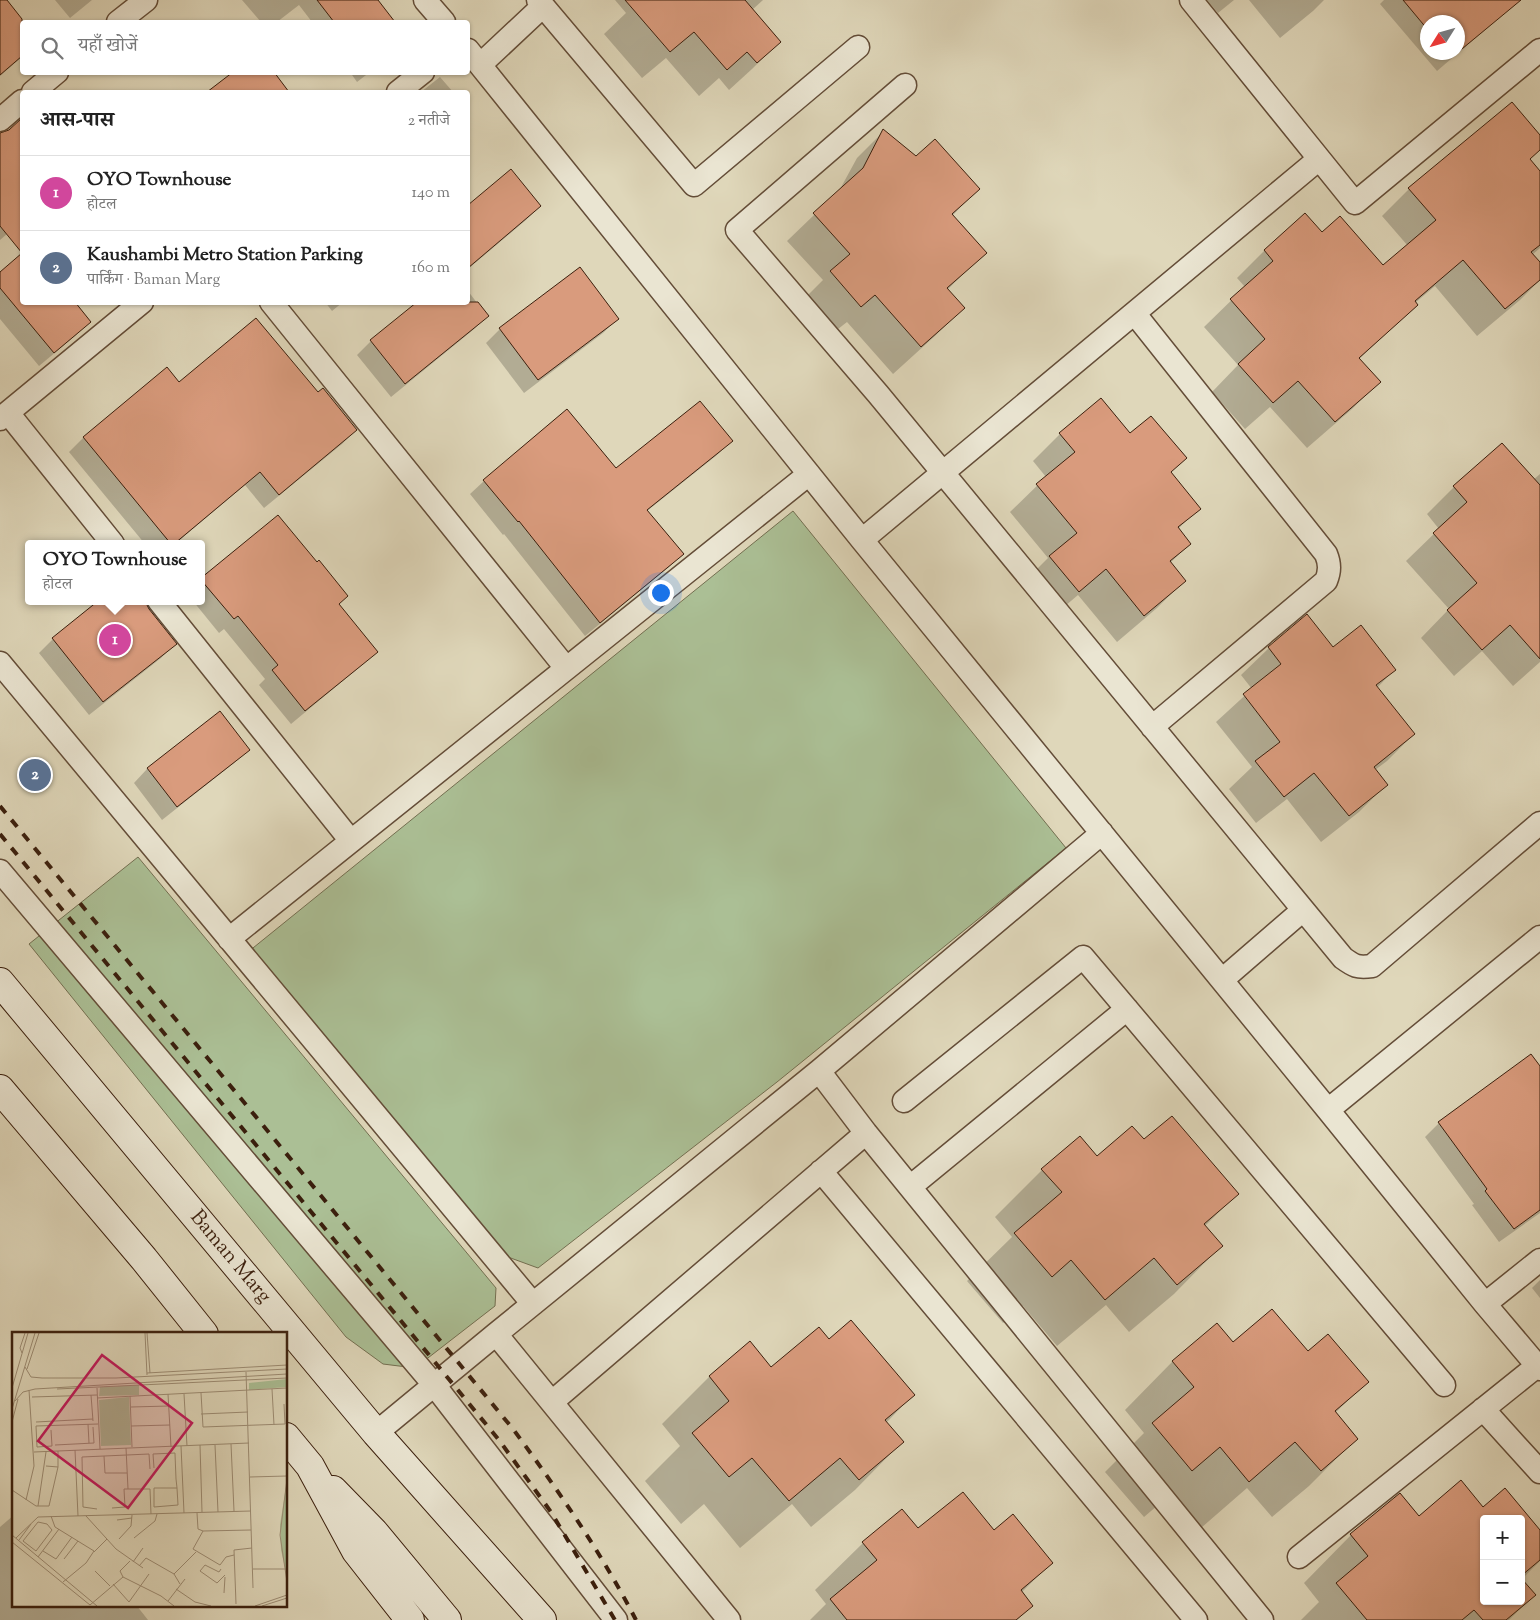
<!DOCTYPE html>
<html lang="hi">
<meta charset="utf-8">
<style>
body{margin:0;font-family:"Sorts Mill Goudy","Noto Serif Devanagari",serif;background:#f2f2f2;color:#222}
.controls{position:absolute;right:15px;bottom:15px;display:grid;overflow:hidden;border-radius:5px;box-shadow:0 1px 4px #0004}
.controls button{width:45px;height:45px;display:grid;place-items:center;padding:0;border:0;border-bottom:1px solid #e0e0e0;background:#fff;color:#222;font:25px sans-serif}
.compass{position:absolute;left:1420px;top:15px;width:45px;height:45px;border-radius:50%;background:#fff;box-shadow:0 1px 4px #0004;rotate:233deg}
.you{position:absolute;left:660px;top:592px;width:18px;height:18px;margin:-12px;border:4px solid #fff;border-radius:50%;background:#1a73e8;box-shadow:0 0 0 8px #1a73e833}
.badge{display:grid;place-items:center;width:32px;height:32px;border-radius:50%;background:#2563eb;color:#fff;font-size:16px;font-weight:700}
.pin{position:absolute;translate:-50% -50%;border:2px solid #fff;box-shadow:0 1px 5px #0006}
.popup{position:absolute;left:25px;top:540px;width:180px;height:65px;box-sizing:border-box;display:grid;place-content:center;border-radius:5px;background:#fff;filter:drop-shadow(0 1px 4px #0005);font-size:16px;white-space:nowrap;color:#767676}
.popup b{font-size:19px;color:#222}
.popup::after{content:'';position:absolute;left:50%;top:100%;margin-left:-10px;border:10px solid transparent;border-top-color:#fff}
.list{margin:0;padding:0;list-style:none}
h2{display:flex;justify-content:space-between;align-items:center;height:65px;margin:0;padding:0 20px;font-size:21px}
h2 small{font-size:16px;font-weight:400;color:#767676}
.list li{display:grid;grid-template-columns:32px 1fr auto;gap:15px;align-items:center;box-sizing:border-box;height:75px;padding:0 20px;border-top:1px solid #e0e0e0}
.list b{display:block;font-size:19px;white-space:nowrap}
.list p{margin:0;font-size:16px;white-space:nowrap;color:#767676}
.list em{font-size:16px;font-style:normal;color:#767676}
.icon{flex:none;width:28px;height:28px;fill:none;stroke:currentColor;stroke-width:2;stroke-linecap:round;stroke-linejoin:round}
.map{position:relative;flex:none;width:1540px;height:1620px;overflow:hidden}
.search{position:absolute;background:#fff;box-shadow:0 1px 4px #0004;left:20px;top:20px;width:450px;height:55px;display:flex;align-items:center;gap:12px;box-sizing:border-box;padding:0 18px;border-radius:5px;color:#767676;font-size:19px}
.panel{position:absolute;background:#fff;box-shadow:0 1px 4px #0004;left:20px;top:90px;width:450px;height:215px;border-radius:5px}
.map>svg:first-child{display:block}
</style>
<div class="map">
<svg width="1540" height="1620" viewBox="0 0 1540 1620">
<rect width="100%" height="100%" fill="#dfd7ba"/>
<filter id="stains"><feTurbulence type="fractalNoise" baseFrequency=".004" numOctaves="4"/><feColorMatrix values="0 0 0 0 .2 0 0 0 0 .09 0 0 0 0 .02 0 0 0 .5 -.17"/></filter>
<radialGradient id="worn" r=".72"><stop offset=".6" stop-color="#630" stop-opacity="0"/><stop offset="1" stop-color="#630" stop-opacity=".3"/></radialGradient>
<path fill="#abbf95" stroke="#736f51" d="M 793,511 L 1066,848 L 777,1082 L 538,1268 L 497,1253 L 248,952 Z
M 138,857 L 496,1288 L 495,1306 L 415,1368 L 383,1364 L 346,1337 L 29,944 Z"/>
<path fill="#0003" fill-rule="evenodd" d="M 0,0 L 5,0 L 24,22 L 22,22 L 22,57 L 0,76 Z
M 55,0 L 92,0 L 70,18 Z
M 242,0 L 377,0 L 394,22 L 312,22 L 299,5 L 277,22 L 261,22 Z
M 615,0 L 763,0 L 752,10 L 779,42 L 752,69 L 729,90 L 719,78 L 699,96 L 666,58 L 642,78 L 604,34 L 626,13 Z
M 1207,0 L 1234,0 L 1218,13 Z
M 1249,0 L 1324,0 L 1313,11 L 1280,38 Z
M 1384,0 L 1520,0 L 1437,71 L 1380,4 ZM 1428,22 L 1458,22 L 1458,52 L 1428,52 Z
M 235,72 L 272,72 L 287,92 L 209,92 Z
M 350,72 L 370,72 L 357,82 Z
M 440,77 L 453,92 L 421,92 Z
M 19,123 L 22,127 L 22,221 L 0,240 L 0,134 L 9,131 Z
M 884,131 L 916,157 L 978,189 L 952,216 L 985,253 L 947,290 L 963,308 L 936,335 L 893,374 L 847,322 L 833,333 L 804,299 L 823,280 L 787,241 L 839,191 L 857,158 Z
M 1540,137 L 1540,150 L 1529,160 L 1540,173 L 1540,248 L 1532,255 L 1540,264 L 1540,280 L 1520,300 L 1477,336 L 1435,286 L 1415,303 L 1417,305 L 1359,359 L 1379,382 L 1352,409 L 1307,448 L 1270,407 L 1245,429 L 1212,392 L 1238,365 L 1204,327 L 1245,287 L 1237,278 L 1264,251 L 1305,215 L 1322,234 L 1383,267 L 1408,246 L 1382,216 L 1409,189 Z
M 510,171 L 540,206 L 526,220 L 468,269 L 468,206 Z
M 22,255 L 22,302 L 89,322 L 75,336 L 39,366 L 0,319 L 0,273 Z
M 468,291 L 487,316 L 473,330 L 391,397 L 357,355 L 371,341 L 419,302 L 468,302 Z
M 325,302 L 343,302 L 332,311 Z
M 617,319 L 603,333 L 524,393 L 486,343 L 500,329 Z
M 167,369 L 179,383 L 317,394 L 356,430 L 342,444 L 264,508 L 245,485 L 175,544 L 145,544 L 69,452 L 83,438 Z
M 1060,434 L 1130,435 L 1185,458 L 1170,473 L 1199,508 L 1178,529 L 1190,544 L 1170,563 L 1184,581 L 1157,608 L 1117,642 L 1078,595 L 1051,618 L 1022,584 L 1048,558 L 1010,512 L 1046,477 L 1033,461 Z
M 731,441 L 717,455 L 647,511 L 682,554 L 668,568 L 585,636 L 504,534 L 503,535 L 470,494 L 484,481 L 616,470 Z
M 1502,444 L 1533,480 L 1540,474 L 1540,662 L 1513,686 L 1482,651 L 1454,676 L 1421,638 L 1449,609 L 1406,561 L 1439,529 L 1427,514 L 1454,487 Z
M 201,580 L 338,605 L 376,651 L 362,665 L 291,724 L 259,685 L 265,679 L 224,629 L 219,633 L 193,601 L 201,601 Z
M 148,610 L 175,644 L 161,658 L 89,715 L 39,653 L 53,639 Z
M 1307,616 L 1333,649 L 1394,670 L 1377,688 L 1414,734 L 1387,761 L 1375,770 L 1386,785 L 1359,812 L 1321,842 L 1287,799 L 1256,823 L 1229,789 L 1252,767 L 1216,722 L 1252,689 L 1241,675 L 1269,648 Z
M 220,712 L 248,749 L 234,763 L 162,820 L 134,783 L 147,769 Z
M 1540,1069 L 1540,1213 L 1499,1242 L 1472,1205 L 1474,1204 L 1425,1137 L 1439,1123 Z
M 1144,1141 L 1237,1194 L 1204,1227 L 1221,1246 L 1174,1294 L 1129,1332 L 1106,1305 L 1057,1346 L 1023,1306 L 1003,1323 L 967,1281 L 1012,1237 L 995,1217 L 1042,1170 L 1097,1158 Z
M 1540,1280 L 1540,1298 L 1532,1288 Z
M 1217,1325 L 1233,1343 L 1308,1353 L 1367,1382 L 1335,1413 L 1357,1438 L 1309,1486 L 1272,1517 L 1247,1488 L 1201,1528 L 1171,1494 L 1144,1517 L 1105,1472 L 1144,1433 L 1125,1410 L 1172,1362 Z
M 750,1343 L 771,1368 L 913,1395 L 886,1423 L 902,1442 L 855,1490 L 811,1527 L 792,1504 L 740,1548 L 704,1504 L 681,1524 L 645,1481 L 680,1446 L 662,1424 L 709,1377 Z
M 1505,1490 L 1540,1532 L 1540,1561 L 1521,1580 L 1521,1519 L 1484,1519 L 1484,1601 L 1521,1601 L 1534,1595 L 1509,1620 L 1301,1620 L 1319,1602 L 1304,1583 L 1351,1535 L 1400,1495 L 1419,1518 L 1483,1509 Z
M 902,1511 L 918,1530 L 993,1531 L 1051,1563 L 1021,1593 L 1031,1606 L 1017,1620 L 810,1620 L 826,1604 L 815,1590 L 863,1543 Z
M 14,1515 L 14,1606 L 137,1606 L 148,1620 L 0,1620 L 0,1527 Z"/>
<path fill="#d99b7d" stroke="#3b1f0d" d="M 0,0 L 7,0 L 22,19 L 22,56 L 0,75 Z
M 317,0 L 378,0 L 395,22 L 334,22 Z
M 625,0 L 745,0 L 781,42 L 757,63 L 747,52 L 727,70 L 694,32 L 670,52 Z
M 1403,0 L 1521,0 L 1451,58 L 1447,52 L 1458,52 L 1458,22 L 1428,22 L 1428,30 Z
M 233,72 L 274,72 L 289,92 L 207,92 Z
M 1512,102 L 1540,135 L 1540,150 L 1530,159 L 1540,171 L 1540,245 L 1531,252 L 1540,262 L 1540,280 L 1505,309 L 1463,260 L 1415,301 L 1418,305 L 1359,358 L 1381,382 L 1335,422 L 1298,381 L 1273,403 L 1238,364 L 1265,339 L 1230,299 L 1273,261 L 1264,250 L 1305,213 L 1322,232 L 1340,216 L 1383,265 L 1436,220 L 1408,188 Z
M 22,118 L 22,253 L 0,226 L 0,133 L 9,130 Z
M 883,129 L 916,156 L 935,139 L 980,189 L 952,214 L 987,253 L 947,288 L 965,308 L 921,347 L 875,295 L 861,307 L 830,271 L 850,254 L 813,213 L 863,168 Z
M 511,169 L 541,206 L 468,268 L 468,205 Z
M 22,253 L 22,302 L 75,302 L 91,322 L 54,353 L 0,288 L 0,272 Z
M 580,267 L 619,319 L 538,380 L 499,328 Z
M 417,302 L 478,302 L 489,316 L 405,384 L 370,340 Z
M 256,318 L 318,392 L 323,388 L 357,430 L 279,495 L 260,472 L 174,544 L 171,544 L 83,437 L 167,367 L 179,382 Z
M 1101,398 L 1130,433 L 1151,416 L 1187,458 L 1171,472 L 1201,509 L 1178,527 L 1191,544 L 1170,561 L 1186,581 L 1144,616 L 1106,569 L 1079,592 L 1049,556 L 1077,533 L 1036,484 L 1075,452 L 1059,433 Z
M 700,401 L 733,441 L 647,510 L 684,554 L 600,623 L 519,521 L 518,522 L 483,480 L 567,409 L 616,468 Z
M 1502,443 L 1540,485 L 1540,659 L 1510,625 L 1482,650 L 1447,610 L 1477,583 L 1433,533 L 1467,502 L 1453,486 Z
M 278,515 L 317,562 L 319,560 L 348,596 L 339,604 L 378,652 L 305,711 L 272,670 L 278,665 L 238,616 L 234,619 L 201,580 L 201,578 Z
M 98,601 L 145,601 L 149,609 L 177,644 L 103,702 L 52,638 Z
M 1307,614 L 1333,647 L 1361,625 L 1396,670 L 1376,685 L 1415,734 L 1374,767 L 1388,785 L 1349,816 L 1314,773 L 1284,797 L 1255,761 L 1280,742 L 1243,694 L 1281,664 L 1268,647 Z
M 220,711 L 250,750 L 177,807 L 147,768 Z
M 1531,1054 L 1540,1066 L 1540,1210 L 1514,1229 L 1485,1191 L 1487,1189 L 1438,1122 Z
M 1172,1116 L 1239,1194 L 1204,1224 L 1223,1246 L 1177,1285 L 1154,1258 L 1105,1300 L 1071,1260 L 1052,1277 L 1014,1233 L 1062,1192 L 1041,1169 L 1080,1136 L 1097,1156 L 1132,1126 L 1144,1139 Z
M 1272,1309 L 1308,1351 L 1328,1334 L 1369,1382 L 1335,1411 L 1358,1439 L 1321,1471 L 1295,1442 L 1249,1482 L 1220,1447 L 1192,1471 L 1152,1423 L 1194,1387 L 1172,1361 L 1217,1323 L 1233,1342 Z
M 851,1320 L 915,1395 L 885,1420 L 904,1442 L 859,1480 L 840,1458 L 789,1501 L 752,1458 L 729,1477 L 692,1433 L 729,1401 L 709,1376 L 750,1341 L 771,1367 L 819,1327 L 829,1339 Z
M 1461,1480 L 1483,1507 L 1505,1488 L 1540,1530 L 1540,1560 L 1521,1576 L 1521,1519 L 1484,1519 L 1484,1601 L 1521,1601 L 1521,1578 L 1536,1595 L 1506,1620 L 1483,1620 L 1474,1610 L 1462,1620 L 1367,1620 L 1336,1583 L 1368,1556 L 1350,1534 L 1400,1493 L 1419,1516 Z
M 963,1492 L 994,1530 L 1013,1514 L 1053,1563 L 1021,1590 L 1033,1606 L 1016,1620 L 847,1620 L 830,1599 L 877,1560 L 862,1542 L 902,1509 L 918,1528 Z"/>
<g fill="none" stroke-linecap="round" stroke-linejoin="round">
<defs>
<path id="street" d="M 425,0 L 444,22
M 538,0 L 694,185 L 858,47
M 1191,0 L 1355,203 L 1540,50
M 118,22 L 146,0
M 468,50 L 862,540 L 1328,1110 L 1485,1304 L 1540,1369
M 480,65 L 543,6
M 905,85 L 737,230 L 878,394 L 1343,958 C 1354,966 1357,968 1372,966 L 1540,823
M 33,92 L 57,72
M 398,92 L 423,72
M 0,120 L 22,101
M 271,302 L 566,668
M 1135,314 L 1326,554 C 1330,564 1330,571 1326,581 L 1152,727
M 8,413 L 113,544
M 0,419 L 142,302
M 862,540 L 1319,159
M 159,601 L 351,841
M 0,663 L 533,1304
M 0,871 L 435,1386 L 616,1620
M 229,939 L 809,474
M 1222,980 L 1303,910
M 819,1071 L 866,1133 L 1262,1620
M 904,1101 L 1083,957 L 1444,1385
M 1328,1110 L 1540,937
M 821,1171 L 1196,1620
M 910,1187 L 1127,1009
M 1485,1304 L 1540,1260
M 496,1334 L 729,1620
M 552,1402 L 866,1133
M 1483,1409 L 1540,1472
M 376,1433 L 496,1334 L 819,1071 L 1102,833
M 1299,1557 L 1537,1366"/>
<path id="secondary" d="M 0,982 L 376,1433 L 542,1620
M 0,1089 L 144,1259 L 204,1334
M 286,1437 L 310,1466 L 356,1551 L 410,1620
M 333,1490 L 374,1532 L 447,1620"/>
</defs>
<use href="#street" stroke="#644d38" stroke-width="25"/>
<use href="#secondary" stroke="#3b1f0d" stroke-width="30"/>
<use href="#street" stroke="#eae5d2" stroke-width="22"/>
<use href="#secondary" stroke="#eae5d2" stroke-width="28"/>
<path stroke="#3b1f0d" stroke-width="4" stroke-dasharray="9 9" stroke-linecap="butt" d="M 0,806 L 513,1429 C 558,1490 601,1552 636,1620
M 0,834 L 499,1440 L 551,1512 L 615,1620"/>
</g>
<g text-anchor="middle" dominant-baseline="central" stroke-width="4.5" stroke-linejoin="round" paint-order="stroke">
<g font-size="21" fill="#3b1f0d" stroke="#eae5d2">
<text transform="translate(230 1257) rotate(50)">Baman Marg</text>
</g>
</g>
<g transform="translate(12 1332)">
<rect width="275" height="275" fill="#dfd7ba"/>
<path d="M 275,47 L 275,55 L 237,58 L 237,51 ZM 127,53 L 127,63 L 87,64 L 88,55 ZM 117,65 L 119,113 L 89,114 L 87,68 ZM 275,148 L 275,245 L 269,218 L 268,193 Z" fill="#abbf95"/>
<path fill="none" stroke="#9d8d75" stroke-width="1" d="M 133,1 L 135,43M 135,1 L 138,41M 10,21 L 8,16 L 13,1M 13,35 L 19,45 L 30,46 L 104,46 L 275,37M 15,37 L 27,1M 234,40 L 241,256M 135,41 L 275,33M 0,56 L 16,1M 85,56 L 88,117M 45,57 L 275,46M 260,57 L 262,93M 189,61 L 191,95 L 273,92 L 272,72M 156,62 L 159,115M 172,62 L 175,114M 79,63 L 81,89M 118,64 L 120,115M 20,65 L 85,63M 85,66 L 275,56M 3,69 L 11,60 L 23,57 L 275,42M 119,75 L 157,74M 0,77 L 23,1M 189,82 L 236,80M 0,90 L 6,67M 24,90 L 81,87M 76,92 L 77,111M 119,94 L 158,93M 39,98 L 40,114M 219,112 L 222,179M 43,113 L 82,111 L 81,95M 188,113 L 190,180M 203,113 L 206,180M 40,114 L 25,115 L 24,94 L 86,92M 169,114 L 172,181M 114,116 L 116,157M 63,118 L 66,184M 46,119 L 46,135M 22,120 L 237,111M 92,124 L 93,141 L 115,141M 142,136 L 141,122 L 163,121 L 163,122 L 164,147 L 165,156 L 166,173 L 142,175 L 142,156 L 165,156M 238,145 L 275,144M 275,147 L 268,203 L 275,250M 0,158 L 24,174 L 37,174 L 46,135 L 34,134M 14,168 L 22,134 L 17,58M 26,174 L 34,120M 100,176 L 113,175 L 112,157 L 138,157 L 139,182M 85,177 L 71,175 L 70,125 L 137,122 L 138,137M 185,181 L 186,197 L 191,199M 39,184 L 43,195 L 82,219 L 74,231 L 51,250M 74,184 L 104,217 L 131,236M 105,188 L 120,186M 26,190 L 35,192 L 40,198 L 24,219 L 11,209 ZM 0,203 L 85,274M 4,206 L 26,185 L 239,179M 122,206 L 143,189 L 145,182M 107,207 L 119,194 L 120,183M 7,208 L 19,192M 0,210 L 78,273M 31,219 L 44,227 L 60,205M 82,220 L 95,207M 26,225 L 47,197M 52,227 L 66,209M 121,230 L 131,216M 208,233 L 181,217 L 191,199 L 239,198M 208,233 L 214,225 L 222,223M 127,234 L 134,226 L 162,242 L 168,252M 209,237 L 207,240 L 193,233 L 188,239 L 205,251 L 213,243M 241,237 L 275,237M 83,239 L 98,254M 162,242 L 184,220M 111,245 L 108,239 L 118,229M 101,252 L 117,270 L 137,242M 164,257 L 183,270 L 199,274M 212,261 L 213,245M 156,269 L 173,247M 224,272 L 222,218 L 240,216M 78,273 L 111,245 L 149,264 L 162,274M 243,274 L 275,263M 250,274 L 275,266"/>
<path fill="#c2185b" fill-opacity="0.15" stroke="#c2185b" stroke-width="2.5" d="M 90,23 L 180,91 L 116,176 L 26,109 Z"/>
<rect width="275" height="275" fill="none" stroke="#3b1f0d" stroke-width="2.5"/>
</g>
<rect width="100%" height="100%" filter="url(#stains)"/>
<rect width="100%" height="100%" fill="url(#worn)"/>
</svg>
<div class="controls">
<button>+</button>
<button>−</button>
</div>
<svg class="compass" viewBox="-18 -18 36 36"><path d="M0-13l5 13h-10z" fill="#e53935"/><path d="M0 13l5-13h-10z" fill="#767676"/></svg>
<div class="you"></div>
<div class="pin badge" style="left:115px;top:640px;background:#d1479c">1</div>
<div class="popup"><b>OYO Townhouse</b>होटल</div>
<div class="pin badge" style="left:35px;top:775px;background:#5c6f8a">2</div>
<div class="search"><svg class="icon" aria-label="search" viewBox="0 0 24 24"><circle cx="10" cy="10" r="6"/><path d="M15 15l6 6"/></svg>यहाँ खोजें</div>
<section class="panel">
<h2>आस-पास<small>2 नतीजे</small></h2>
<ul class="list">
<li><span class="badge" style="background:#d1479c">1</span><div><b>OYO Townhouse</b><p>होटल</p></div><em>140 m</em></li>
<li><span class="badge" style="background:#5c6f8a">2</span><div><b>Kaushambi Metro Station Parking</b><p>पार्किंग · Baman Marg</p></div><em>160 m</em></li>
</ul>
</section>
</div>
